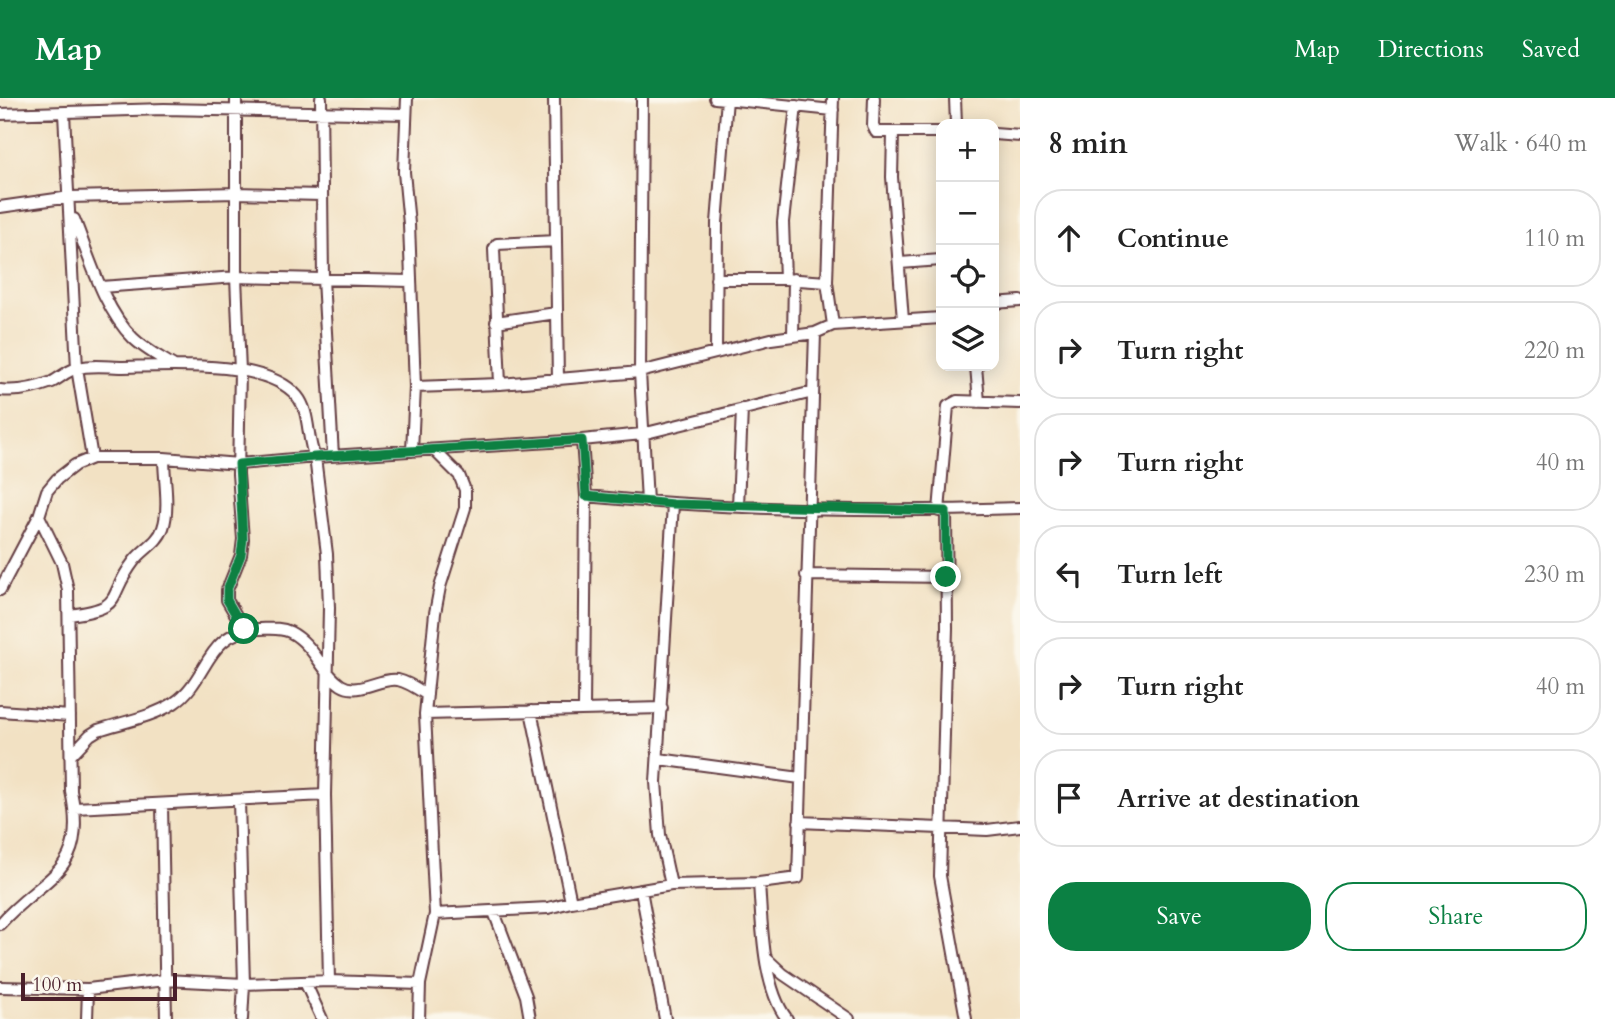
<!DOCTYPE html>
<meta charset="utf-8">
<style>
body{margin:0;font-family:Cardo,serif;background:#f6f6f6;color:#222}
.controls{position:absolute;right:21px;top:21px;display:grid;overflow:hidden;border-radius:14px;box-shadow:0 4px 18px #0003}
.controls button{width:63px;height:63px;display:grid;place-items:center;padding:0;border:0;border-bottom:2px solid #e0e0e0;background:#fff;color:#222;font:35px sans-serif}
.scale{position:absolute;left:21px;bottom:18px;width:156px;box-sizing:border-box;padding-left:7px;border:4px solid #4a1f2b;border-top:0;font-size:19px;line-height:24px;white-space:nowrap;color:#4a1f2b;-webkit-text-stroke:5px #fbf7ec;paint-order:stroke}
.stop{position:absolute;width:21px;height:21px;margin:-16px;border:5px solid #0b8043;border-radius:50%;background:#fff}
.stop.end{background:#0b8043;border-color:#fff;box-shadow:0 2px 7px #0008}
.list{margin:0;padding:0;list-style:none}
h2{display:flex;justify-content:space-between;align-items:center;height:91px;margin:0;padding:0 28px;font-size:30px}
h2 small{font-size:23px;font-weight:400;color:#767676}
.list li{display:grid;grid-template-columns:46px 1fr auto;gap:21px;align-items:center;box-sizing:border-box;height:98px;margin:0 14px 14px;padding:0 14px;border:2px solid #e0e0e0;border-radius:28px}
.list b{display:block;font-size:26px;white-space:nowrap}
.list em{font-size:23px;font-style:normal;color:#767676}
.actions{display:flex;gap:14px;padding:21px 28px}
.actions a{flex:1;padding:16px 0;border:2px solid #0b8043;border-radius:28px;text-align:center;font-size:24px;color:#0b8043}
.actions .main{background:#0b8043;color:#fff}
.icon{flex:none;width:38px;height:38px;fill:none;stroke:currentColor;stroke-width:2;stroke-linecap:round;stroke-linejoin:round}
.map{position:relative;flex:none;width:1020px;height:921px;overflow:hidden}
header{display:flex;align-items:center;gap:42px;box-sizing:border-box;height:98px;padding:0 35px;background:#0b8043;color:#fff}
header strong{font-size:33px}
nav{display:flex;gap:38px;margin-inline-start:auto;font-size:24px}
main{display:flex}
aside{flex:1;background:#fff}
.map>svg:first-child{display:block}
</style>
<header>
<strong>Map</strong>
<nav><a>Map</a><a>Directions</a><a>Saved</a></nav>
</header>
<main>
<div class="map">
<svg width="1020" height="921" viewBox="0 0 1020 921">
<rect width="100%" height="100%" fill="#fbf7ec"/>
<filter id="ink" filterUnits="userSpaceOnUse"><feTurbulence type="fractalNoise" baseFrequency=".0143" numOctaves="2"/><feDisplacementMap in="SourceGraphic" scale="14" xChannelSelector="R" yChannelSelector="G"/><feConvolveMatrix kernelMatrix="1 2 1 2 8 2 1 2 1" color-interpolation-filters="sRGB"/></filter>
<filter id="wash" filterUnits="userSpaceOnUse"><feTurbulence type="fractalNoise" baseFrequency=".00686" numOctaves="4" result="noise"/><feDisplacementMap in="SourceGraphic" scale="28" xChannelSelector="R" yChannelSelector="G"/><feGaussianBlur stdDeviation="1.57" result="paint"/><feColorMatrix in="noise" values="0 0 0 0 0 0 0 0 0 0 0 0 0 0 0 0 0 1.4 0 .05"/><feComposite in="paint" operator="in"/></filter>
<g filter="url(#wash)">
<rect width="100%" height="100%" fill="#f2e1c3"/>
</g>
<g filter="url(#ink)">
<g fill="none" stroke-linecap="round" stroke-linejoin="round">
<defs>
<path id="minor" d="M 236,0 L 236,179 L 240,273 L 238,376 L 243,441 L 241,457 L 227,492 L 227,502 L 244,531
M 321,0 L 323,181 L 333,358
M 407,0 L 404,74 L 409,126 L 415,289 L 412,353
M 554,0 L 558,282
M 642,0 L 640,274 L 647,404
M 715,0 L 833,12
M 833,0 L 827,184 L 833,227
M 874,0 L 873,28 L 876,34 L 941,34
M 955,0 L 956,26
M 64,15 L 77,270 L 92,360
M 0,16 L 164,11 L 406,16
M 893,35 L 892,79 L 903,222
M 994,36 L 1020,38
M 0,109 L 70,99 L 236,95 L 322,97
M 74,121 C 89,158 104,212 133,240 C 144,251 160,259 174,268
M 900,165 L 941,162
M 716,181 L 785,181 L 827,184
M 785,181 L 783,124 L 796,8
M 101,189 L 236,179 L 410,183
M 994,205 L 1020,203
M 496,224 L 556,215
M 793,238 L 794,181
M 716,255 L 717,125 L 727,1
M 976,268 L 979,304
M 500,286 L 494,151 L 497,146 L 556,143
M 415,289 L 500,286 L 640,274 L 771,241 L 815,235 L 833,227 L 941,220
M 0,292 C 17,294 36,290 52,284 C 60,280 67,273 75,271 C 89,266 109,269 123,269 C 168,268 267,261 297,298 C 311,315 306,340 315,359 L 327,456 L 329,510 L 325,697 L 329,883
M 582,342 L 586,398 L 584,611
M 586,398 C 730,412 876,415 1020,410
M 738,408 L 742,311
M 939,413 L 948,308 L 957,303 L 1020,305
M 946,413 L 947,530 L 940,778 L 966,921
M 806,477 L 946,479
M 0,492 L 39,418 L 47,393 L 57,381 L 75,367 L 92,360 L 164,360 L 239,366 L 315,359 L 582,342 L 642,336 L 813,294
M 69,517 C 127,509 105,501 134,463 C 143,451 158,445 163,430 C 170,410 164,381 164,360
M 0,613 L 70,618
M 531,613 L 571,804
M 425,616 L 662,610
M 71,657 L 90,637 L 98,632 C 123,624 152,619 174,605 C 209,582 205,533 258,531 C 268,531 280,529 290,534 C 315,547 321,574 341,587 C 358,598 380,579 398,582 C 408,584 418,591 427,597
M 659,661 L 800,680
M 239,703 L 244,886 L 242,921
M 162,706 L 166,921
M 75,710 L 325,697
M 799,724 L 987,732 L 1020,728
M 759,785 C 762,825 762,888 787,921
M 671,787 L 660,737 L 656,684 L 673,406
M 641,792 L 665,921
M 494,814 L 526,898 L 530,921
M 435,816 L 548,810 L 571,804 L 671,787 L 759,785 L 798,780 L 815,235
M 0,826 C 44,776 89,776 71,693 L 68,492 L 62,465 L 39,418
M 767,861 L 783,876 L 849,921
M 305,884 L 322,921
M 0,889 L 88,891 L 165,882 L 244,886 L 329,883 L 420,886
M 87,921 L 88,891
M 419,921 L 420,886 L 435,816 L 425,616 L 435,515 L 440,489 L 465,410 L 465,392 L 459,377 L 434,352"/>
</defs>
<use href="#minor" stroke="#633c42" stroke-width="14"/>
<use href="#minor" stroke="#fff" stroke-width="10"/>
</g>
</g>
<g fill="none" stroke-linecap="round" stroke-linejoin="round" filter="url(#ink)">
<path stroke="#0b8043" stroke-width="9" d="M 244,531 L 227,502 L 227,492 L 241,457 L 243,441 L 239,366 L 315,359 L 582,342 L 586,398 L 673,406 L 946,413 L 946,479"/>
</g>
</svg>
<div class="controls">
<button>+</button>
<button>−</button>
<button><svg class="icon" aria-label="locate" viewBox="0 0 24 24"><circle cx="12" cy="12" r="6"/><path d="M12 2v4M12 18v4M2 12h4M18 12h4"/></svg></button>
<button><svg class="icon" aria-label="layers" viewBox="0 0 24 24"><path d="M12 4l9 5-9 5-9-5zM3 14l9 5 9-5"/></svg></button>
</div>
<div class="scale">100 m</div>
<div class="stop" style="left:244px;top:531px"></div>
<div class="stop end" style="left:946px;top:479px"></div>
</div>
<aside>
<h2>8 min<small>Walk · 640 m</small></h2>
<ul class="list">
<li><svg class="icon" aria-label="ahead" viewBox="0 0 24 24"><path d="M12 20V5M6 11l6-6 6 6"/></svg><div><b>Continue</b></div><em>110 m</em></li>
<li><svg class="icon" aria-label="right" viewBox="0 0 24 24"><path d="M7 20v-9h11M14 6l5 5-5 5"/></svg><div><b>Turn right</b></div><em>220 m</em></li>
<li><svg class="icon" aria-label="right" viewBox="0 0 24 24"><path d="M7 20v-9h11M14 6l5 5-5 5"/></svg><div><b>Turn right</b></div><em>40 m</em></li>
<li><svg class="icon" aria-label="left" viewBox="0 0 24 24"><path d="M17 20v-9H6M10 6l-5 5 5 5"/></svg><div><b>Turn left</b></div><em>230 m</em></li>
<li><svg class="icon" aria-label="right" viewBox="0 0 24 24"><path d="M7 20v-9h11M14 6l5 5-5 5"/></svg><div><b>Turn right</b></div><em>40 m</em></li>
<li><svg class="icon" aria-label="arrive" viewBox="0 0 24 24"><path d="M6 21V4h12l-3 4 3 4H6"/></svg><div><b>Arrive at destination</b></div></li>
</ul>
<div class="actions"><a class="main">Save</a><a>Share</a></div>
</aside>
</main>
